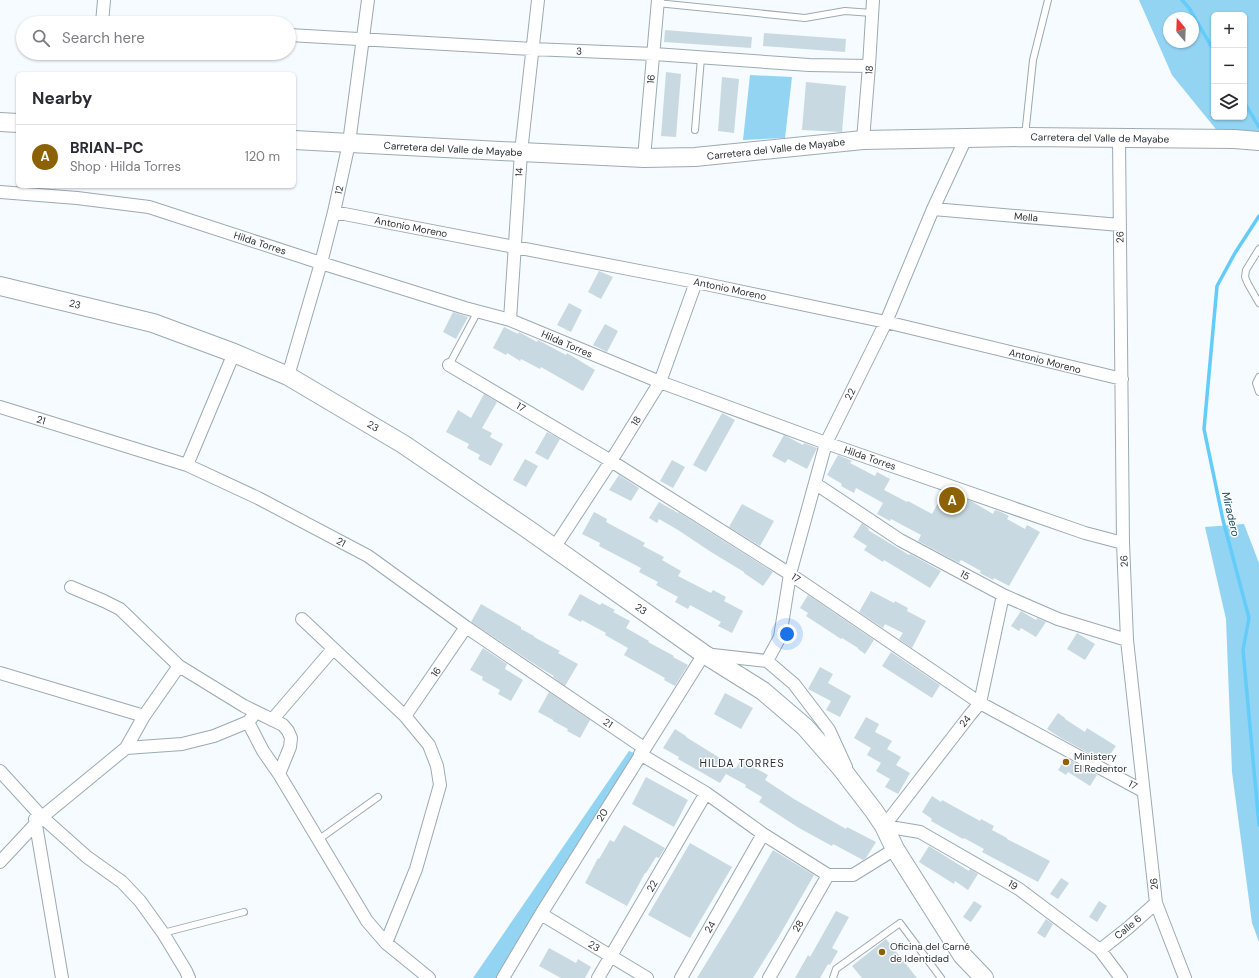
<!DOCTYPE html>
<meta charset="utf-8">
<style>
body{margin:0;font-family:"DM Sans",sans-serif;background:#f7f7f7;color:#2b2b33}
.controls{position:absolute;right:12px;top:12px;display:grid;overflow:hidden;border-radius:6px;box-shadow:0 1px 3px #0004}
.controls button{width:36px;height:36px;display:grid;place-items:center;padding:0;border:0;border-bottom:1px solid #e1e1e2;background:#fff;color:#2b2b33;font:20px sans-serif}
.compass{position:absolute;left:1163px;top:12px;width:36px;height:36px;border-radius:50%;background:#fff;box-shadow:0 1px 3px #0004;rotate:341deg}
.you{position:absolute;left:787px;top:634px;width:14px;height:14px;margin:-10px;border:3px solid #fff;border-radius:50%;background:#1a73e8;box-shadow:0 0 0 6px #1a73e833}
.badge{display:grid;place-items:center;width:26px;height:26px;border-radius:50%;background:#8c6204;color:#fff;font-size:13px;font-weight:700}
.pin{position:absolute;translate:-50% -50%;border:2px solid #fff;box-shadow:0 1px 4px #0006}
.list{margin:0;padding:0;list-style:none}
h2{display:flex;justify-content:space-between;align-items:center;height:52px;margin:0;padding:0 16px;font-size:17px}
h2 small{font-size:13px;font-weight:400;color:#7c7c81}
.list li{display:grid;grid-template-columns:26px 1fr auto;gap:12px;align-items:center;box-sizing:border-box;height:64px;padding:0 16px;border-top:1px solid #e1e1e2}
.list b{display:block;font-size:15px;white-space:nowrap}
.list p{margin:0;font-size:13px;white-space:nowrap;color:#7c7c81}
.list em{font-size:13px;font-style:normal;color:#7c7c81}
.icon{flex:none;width:22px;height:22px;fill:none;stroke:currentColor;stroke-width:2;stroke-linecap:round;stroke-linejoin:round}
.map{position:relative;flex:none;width:1259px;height:978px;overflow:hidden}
.search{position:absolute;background:#fff;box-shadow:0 1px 3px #0004;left:16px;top:16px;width:280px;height:44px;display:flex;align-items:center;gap:10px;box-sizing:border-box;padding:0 14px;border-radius:22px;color:#7c7c81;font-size:15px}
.panel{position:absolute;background:#fff;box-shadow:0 1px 3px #0004;left:16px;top:72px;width:280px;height:116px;border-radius:6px}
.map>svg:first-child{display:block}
</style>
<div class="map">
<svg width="1259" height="978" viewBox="0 0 1259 978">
<rect width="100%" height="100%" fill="#f5fbff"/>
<path fill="#93d4f3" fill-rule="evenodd" d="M 1139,0 L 1259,0 L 1259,132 L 1219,133 L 1172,75 ZM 1214,15 L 1244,15 L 1244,117 L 1214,117 ZM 1169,18 L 1193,18 L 1193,42 L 1169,42 Z
M 750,75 L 792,77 L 785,138 L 743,140 Z
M 1244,524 L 1259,563 L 1259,942 L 1252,923 L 1232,772 L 1226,619 L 1205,527 Z
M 629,751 L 635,753 L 497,978 L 473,978 Z"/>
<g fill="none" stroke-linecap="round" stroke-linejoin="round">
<path stroke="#64ccf9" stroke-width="3.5" d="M 1182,0 L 1189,8 L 1214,51
M 1244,102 L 1259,127
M 1259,216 L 1235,253 L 1217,286 L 1204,429 L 1223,520 L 1249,618 L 1243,650 L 1259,825"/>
</g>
<path fill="#c9d9e1" d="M 665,30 L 752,37 L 751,48 L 664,42 Z
M 764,33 L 846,39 L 845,52 L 763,46 Z
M 666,72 L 681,74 L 676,137 L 661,136 Z
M 722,77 L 739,79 L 734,133 L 718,131 Z
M 806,82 L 846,86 L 842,132 L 802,130 Z
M 599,271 L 613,277 L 601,299 L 588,292 Z
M 569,303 L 582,310 L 571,332 L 557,325 Z
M 453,312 L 468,317 L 456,339 L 443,332 Z
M 605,324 L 618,331 L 607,352 L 593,345 Z
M 504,327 L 518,334 L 519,332 L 537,342 L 538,340 L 566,355 L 567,353 L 595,370 L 583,391 L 541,367 L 540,369 L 521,359 L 520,361 L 507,353 L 506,355 L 493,348 Z
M 484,394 L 497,402 L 482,428 L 492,433 L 490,437 L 503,444 L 491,466 L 478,459 L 480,455 L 467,448 L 469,444 L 446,432 L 458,410 L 471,418 Z
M 722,413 L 735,420 L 706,472 L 693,465 Z
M 547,432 L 560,439 L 548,460 L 535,453 Z
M 784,435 L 803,445 L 804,443 L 817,448 L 807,469 L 788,459 L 785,463 L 772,456 Z
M 838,455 L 852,461 L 850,463 L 875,476 L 877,472 L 890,479 L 884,490 L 907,502 L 908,501 L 932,514 L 944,492 L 971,501 L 993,514 L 995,510 L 1001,512 L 1009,516 L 1007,519 L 1025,529 L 1027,525 L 1040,532 L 1009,586 L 994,578 L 993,580 L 980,573 L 981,571 L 961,560 L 959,563 L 918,541 L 921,535 L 891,519 L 890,521 L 877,514 L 883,503 L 856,488 L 854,493 L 841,486 L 842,484 L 827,475 Z
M 525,459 L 538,466 L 526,487 L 513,480 Z
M 672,460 L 685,467 L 673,488 L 660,481 Z
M 619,475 L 639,488 L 631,501 L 609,490 Z
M 659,502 L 678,513 L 678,512 L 773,572 L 763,586 L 744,573 L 744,572 L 711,552 L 678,530 L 659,519 L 657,523 L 649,518 Z
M 742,504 L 774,521 L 760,546 L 729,527 Z
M 594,512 L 607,519 L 606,522 L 645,543 L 643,546 L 664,557 L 662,560 L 681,571 L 678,576 L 711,593 L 713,590 L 726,597 L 724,601 L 743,611 L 732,633 L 718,626 L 721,622 L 690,605 L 688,609 L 675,602 L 678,597 L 656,585 L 658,582 L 639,572 L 641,568 L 599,546 L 600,543 L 582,534 Z
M 862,523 L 869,529 L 868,530 L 909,555 L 910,554 L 941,571 L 930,588 L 884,560 L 883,562 L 864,550 L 867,546 L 853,537 Z
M 871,591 L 894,603 L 895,601 L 908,608 L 907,611 L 926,621 L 912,648 L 899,639 L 903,633 L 885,624 L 883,628 L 859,612 Z
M 580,594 L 600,605 L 602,603 L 615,610 L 613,612 L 630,621 L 626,628 L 649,641 L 648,642 L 674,656 L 673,657 L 688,665 L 675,686 L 664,680 L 665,678 L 624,655 L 628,648 L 605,635 L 606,633 L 582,620 L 581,622 L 568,615 Z
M 808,595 L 874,640 L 865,654 L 858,649 L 858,648 L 842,638 L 841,639 L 806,616 L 808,613 L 800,608 Z
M 481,604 L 521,627 L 521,629 L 534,636 L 534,637 L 560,651 L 558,653 L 578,664 L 565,686 L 553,677 L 554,676 L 542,669 L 471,622 Z
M 1021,611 L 1036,620 L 1037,618 L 1046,622 L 1036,637 L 1021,628 L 1019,631 L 1011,626 Z
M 1077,633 L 1095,644 L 1085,660 L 1067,649 Z
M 483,648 L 507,664 L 505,669 L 523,680 L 511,701 L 498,694 L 500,690 L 482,680 L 483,677 L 470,670 Z
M 891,652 L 940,685 L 932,698 L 882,666 Z
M 820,667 L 833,674 L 828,683 L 851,696 L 840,717 L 826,710 L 831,701 L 808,689 Z
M 549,692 L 590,720 L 580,738 L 567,731 L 568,729 L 553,721 L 553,720 L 538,712 Z
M 725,693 L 753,708 L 741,729 L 714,714 Z
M 1058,713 L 1065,718 L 1065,719 L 1085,732 L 1087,728 L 1116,746 L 1105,762 L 1061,738 L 1047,729 Z
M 866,717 L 879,724 L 875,732 L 892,741 L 887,749 L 901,757 L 896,765 L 910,773 L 898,794 L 885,787 L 890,779 L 876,771 L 881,763 L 867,755 L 871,748 L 854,738 Z
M 675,729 L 686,736 L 686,737 L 736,768 L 742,758 L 754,765 L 753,767 L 768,775 L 765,780 L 794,799 L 846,829 L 847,827 L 876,842 L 866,858 L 863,860 L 833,844 L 832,846 L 799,828 L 759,802 L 762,797 L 745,787 L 746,785 L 726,774 L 720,783 L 678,759 L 679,757 L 663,748 Z
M 1066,758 L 1097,775 L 1090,786 L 1068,772 L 1066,775 L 1058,770 Z
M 646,777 L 688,800 L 674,827 L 632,804 Z
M 932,796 L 941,802 L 942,800 L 980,821 L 981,819 L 994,826 L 992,830 L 1007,838 L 1007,839 L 1050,861 L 1038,882 L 982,852 L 984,849 L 964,838 L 963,839 L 931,821 L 932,819 L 922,812 Z
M 624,825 L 665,848 L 659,858 L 656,857 L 646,873 L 645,873 L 627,906 L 585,883 L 598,858 L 599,859 L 610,840 L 614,842 Z
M 690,843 L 732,867 L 690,938 L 648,915 Z
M 929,846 L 969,871 L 970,869 L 978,874 L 968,890 L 955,881 L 954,884 L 919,862 Z
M 773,850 L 814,875 L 778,938 L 753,978 L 697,978 L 739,909 Z
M 1061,878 L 1069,883 L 1058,899 L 1050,894 Z
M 974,901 L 982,906 L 971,922 L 963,917 Z
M 1099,901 L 1107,906 L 1097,922 L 1089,917 Z
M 836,911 L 849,917 L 832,948 L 838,951 L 830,965 L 828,964 L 820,978 L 795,978 L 808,955 L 810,957 Z
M 1046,919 L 1053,924 L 1045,938 L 1037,933 Z
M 886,939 L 917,978 L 862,978 L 852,966 Z
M 549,948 L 576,963 L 578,959 L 591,967 L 585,978 L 561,978 L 539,966 Z"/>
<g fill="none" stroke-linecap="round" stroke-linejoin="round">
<defs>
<path id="lane" d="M 657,3 L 805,18 L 845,11 L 872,13
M 695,130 L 701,58
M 1025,136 L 1033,60 L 1048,0
M 1259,249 L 1246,270 L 1245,277 L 1248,284 L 1259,303
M 449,365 L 478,311
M 1259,377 L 1256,383 L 1259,392
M 318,840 L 378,797
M 163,933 L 244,912
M 833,978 L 836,969 L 900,923 L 941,978"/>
<path id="street" d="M 102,23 L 104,0
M 289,35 L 532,49 L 654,54 L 809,65 L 869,66
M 1119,138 L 1123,543 L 1127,640 L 1156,903 L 1185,978
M 863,140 L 869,66 L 873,0
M 644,158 L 658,0
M 0,192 L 77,198 L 149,207 L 321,263 L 465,308 L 510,320 L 660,382 L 826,443 L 1085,533 L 1123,543
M 933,209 L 1120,225
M 334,212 L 696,282 L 886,322 L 1122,379
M 510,320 L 521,152 L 538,0
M 449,365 L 611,461 L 790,574 L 980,703 L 1143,791
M 288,376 L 321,263 L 334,212 L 349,143 L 368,0
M 0,407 L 187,465 L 258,498 L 368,556 L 466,627 L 644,748
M 187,465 L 234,353
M 816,484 L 900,540 L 1003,595 L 1058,619 L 1127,640
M 554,548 L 611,461 L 660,382 L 696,282
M 71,587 L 104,601 L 120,609 L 179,666 L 244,706 L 283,725 L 288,731 L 291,738 L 290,747 L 279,774
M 1003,595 L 980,703 L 970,715 L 884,826 L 920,832 L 1019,889 L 1100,950 L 1121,978
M 302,619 L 405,716 L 429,745 L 437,766 L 440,785 L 416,869 L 386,943
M 767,661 L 780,637 L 790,574 L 826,443 L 886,322 L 933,209 L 966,138
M 0,673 L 144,716
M 405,716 L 466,627
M 272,720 L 333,649
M 248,722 L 263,751 L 279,774 L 367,921 L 386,943 L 429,978
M 126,748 L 182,744 L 214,736 L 248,722 L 253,716
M 640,754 L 706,793 L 763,834 L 828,875 L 853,875 L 895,849
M 0,771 L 42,817 L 87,857 L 122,882 L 140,901 L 163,933 L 186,971 L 189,978
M 35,819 L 62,978
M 0,862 L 42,817 L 126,748 L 144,716 L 179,666
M 541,914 L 647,978
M 1100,950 L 1128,928 L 1156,903
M 503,978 L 541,914 L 704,654 L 767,661 L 794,684 L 829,730 L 846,767
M 598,978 L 706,793
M 681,978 L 763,834
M 769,978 L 828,875"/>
<path id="secondary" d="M 0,122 L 18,123
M 294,140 L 521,152 L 644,158 L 695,157 L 863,140 L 1024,137 L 1234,139 L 1259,141
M 0,286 L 153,323 L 234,353 L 288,376 L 403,444 L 529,530 L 704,654 L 763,691 L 805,727 L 841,768 L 874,811 L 884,826 L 895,849 L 962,955 L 984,978"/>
</defs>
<use href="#lane" stroke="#9baab2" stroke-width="8"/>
<use href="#street" stroke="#9baab2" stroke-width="14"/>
<use href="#secondary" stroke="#9baab2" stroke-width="20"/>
<use href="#lane" stroke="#fff" stroke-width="6"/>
<use href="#street" stroke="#fff" stroke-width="12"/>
<use href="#secondary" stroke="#fff" stroke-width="18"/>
</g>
<g fill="#8c6204" stroke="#fff" stroke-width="1.5">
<circle cx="1066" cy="762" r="4"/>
<circle cx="882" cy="952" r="4"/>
</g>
<g text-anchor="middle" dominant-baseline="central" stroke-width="3" stroke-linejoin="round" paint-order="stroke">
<g font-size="10" fill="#2a3033" stroke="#fff">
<text transform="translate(579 51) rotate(2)">3</text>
<text transform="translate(869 70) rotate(-86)">18</text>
<text transform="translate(651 79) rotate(-85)">16</text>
<text transform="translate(1100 138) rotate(1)">Carretera del Valle de Mayabe</text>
<text transform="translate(453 149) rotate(3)">Carretera del Valle de Mayabe</text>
<text transform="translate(776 149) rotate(-6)">Carretera del Valle de Mayabe</text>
<text transform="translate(519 172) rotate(-87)">14</text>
<text transform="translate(339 190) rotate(-78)">12</text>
<text transform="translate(1026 217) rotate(5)">Mella</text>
<text transform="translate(411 227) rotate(11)">Antonio Moreno</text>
<text transform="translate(1120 237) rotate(-91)">26</text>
<text transform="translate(260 243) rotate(18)">Hilda Torres</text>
<text transform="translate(730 289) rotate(12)">Antonio Moreno</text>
<text transform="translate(75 304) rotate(14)">23</text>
<text transform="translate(567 344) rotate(23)">Hilda Torres</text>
<text transform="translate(1045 361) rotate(14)">Antonio Moreno</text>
<text transform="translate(850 394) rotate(-64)">22</text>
<text transform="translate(521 407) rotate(31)">17</text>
<text transform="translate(41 420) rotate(17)">21</text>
<text transform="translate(636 421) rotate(-58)">18</text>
<text transform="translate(373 426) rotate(31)">23</text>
<text transform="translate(870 458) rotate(19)">Hilda Torres</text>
<text transform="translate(341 542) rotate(28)">21</text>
<text transform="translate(1124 561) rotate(-92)">26</text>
<text transform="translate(965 575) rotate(28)">15</text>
<text transform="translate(796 578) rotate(34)">17</text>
<text transform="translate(641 609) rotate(35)">23</text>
<text transform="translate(436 672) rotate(-56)">16</text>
<text transform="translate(965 721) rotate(-51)">24</text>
<text transform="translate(608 723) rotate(34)">21</text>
<text transform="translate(1133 785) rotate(28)">17</text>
<text transform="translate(602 815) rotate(-58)">20</text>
<text transform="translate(1154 884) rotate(-96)">26</text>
<text transform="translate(1013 885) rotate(31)">19</text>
<text transform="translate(652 886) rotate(-60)">22</text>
<text transform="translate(798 926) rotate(-60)">28</text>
<text transform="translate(710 927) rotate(-60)">24</text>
<text transform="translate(1128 927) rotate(-40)">Calle 6</text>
<text transform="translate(594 946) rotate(31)">23</text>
</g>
<g font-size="10" fill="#2a3033" stroke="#fff" text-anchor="start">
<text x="1074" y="756">Ministery<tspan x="1074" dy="12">El Redentor</tspan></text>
<text x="890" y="946">Oficina del Carné<tspan x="890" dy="12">de Identidad</tspan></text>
</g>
<g font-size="11" font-style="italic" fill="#214d60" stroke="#fff">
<text transform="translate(1231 514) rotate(77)">Miradero</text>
</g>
<g font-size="11" letter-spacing="1" fill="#243037" stroke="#fff">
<text x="742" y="763">HILDA TORRES</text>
</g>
</g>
</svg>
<div class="controls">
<button>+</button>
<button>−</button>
<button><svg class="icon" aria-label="layers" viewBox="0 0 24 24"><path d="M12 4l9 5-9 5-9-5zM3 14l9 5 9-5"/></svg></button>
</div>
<svg class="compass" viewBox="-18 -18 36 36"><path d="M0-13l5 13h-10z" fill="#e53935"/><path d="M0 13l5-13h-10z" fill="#7c7c81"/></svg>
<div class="you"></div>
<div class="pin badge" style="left:952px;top:500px">A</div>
<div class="search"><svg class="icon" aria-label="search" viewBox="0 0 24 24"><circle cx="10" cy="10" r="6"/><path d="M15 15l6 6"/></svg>Search here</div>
<section class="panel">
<h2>Nearby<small></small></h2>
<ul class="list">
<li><span class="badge">A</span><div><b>BRIAN-PC</b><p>Shop · Hilda Torres</p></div><em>120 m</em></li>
</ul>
</section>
</div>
